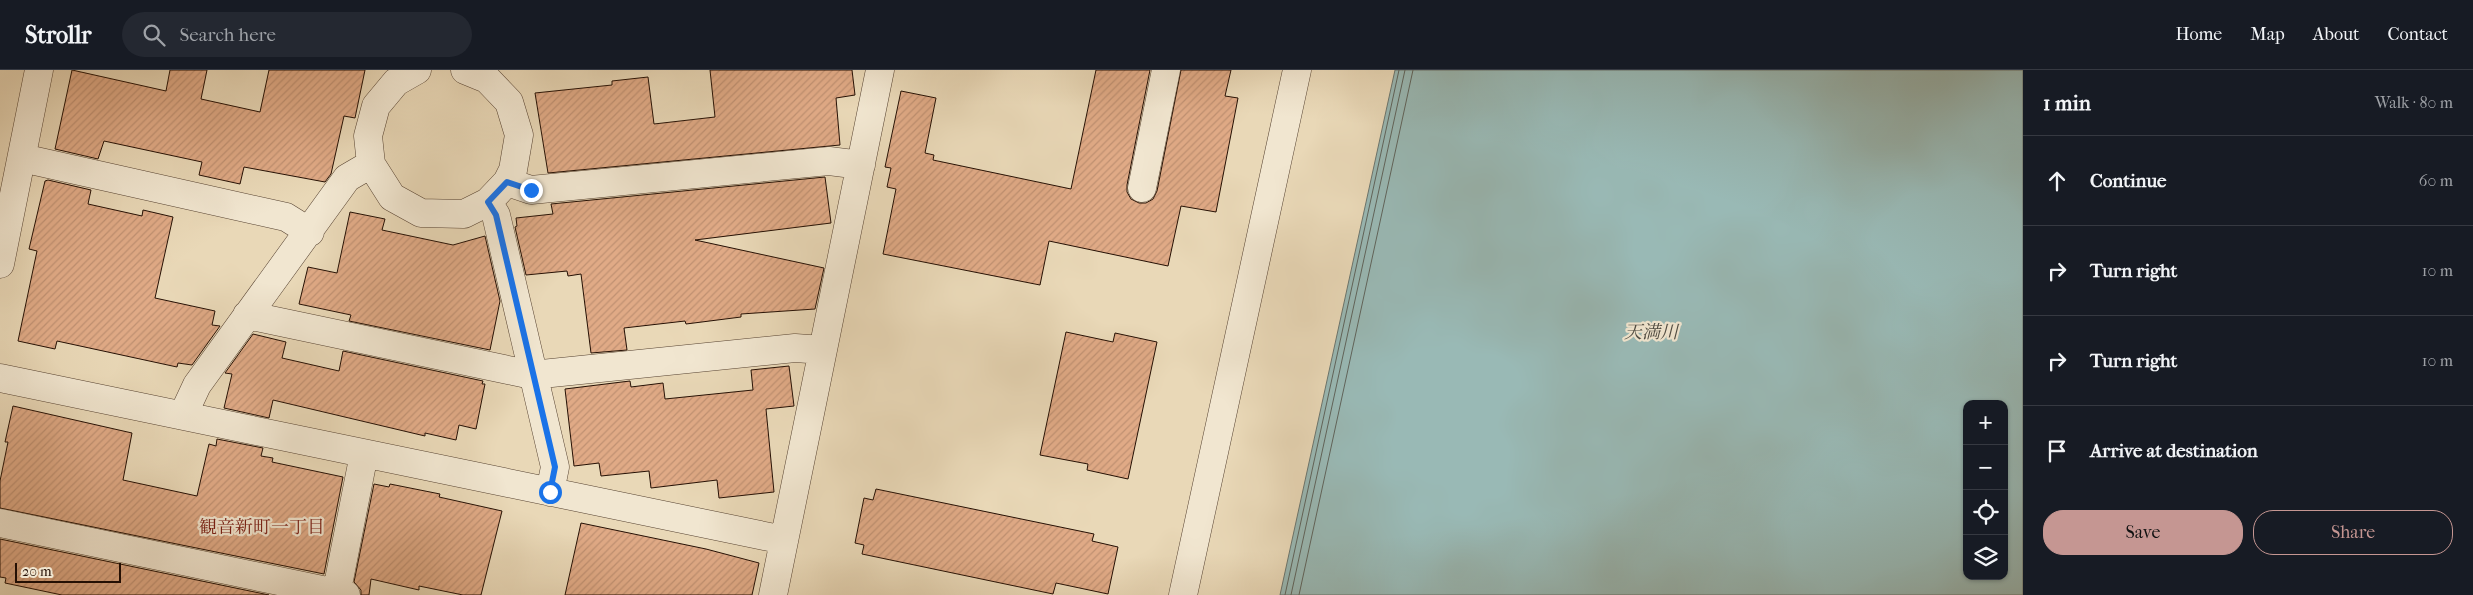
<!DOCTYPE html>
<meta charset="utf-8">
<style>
body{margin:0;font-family:"IM FELL French Canon","Noto Serif JP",serif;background:#242831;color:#f1f3f6}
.controls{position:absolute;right:15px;bottom:15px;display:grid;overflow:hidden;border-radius:10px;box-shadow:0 1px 4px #0004}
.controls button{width:45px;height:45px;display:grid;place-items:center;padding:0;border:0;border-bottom:1px solid #363941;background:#171b24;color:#f1f3f6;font:25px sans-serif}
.scale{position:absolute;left:15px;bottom:12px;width:106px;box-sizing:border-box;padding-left:5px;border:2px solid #251004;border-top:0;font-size:14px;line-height:18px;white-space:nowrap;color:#251004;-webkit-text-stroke:4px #f1e6d0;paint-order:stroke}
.stop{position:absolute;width:15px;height:15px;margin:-11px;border:4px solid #1a73e8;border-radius:50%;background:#fff}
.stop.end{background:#1a73e8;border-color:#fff;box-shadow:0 1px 5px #0008}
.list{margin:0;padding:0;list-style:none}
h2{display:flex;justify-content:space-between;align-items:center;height:65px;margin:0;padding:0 20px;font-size:21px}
h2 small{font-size:16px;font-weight:400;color:#9ea1a6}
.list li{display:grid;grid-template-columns:32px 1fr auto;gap:15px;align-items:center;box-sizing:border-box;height:90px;padding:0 20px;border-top:1px solid #363941}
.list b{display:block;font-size:19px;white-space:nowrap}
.list em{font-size:16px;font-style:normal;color:#9ea1a6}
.actions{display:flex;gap:10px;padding:15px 20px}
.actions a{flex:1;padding:11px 0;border:1px solid #c59692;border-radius:20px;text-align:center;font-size:18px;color:#c59692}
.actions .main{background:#c59692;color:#111}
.icon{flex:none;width:28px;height:28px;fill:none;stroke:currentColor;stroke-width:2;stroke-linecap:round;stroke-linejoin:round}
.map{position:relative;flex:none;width:2023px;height:525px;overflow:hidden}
header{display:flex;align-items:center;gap:30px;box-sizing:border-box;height:70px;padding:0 25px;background:#171b24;border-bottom:1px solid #363941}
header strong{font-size:24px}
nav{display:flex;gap:28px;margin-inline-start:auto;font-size:18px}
.search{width:350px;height:45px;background:#242831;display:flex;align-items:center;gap:12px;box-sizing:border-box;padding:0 18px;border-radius:28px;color:#9ea1a6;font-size:19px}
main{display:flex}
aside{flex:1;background:#171b24}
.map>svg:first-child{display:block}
</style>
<header>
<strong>Strollr</strong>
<div class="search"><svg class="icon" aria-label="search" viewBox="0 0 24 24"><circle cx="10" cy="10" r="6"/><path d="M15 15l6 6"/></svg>Search here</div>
<nav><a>Home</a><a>Map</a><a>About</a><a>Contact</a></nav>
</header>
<main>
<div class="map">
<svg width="2023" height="525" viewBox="0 0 2023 525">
<defs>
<pattern id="building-hatch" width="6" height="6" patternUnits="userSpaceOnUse" patternTransform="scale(1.25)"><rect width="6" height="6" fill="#e0aa86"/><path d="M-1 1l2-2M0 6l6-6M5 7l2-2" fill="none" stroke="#c09172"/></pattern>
</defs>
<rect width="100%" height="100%" fill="#e9d8b7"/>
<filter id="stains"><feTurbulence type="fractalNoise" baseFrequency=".004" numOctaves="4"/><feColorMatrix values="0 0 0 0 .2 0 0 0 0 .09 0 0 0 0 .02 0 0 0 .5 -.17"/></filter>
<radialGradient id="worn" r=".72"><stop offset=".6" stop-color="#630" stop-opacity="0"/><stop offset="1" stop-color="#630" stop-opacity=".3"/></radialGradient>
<path fill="#99b9b5" stroke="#6b756e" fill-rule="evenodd" d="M 1395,0 L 2023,0 L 2023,525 L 1280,525 ZM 1967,334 L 2004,334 L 2004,506 L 1967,506 Z"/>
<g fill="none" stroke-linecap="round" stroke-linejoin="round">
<path stroke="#5f645c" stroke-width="1" d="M 1285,525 L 1399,0
M 1291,525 L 1405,0
M 1299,525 L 1413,0"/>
</g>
<path fill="url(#building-hatch)" stroke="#251004" d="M 72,0 L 166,21 L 170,0 L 207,0 L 201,29 L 260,42 L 269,0 L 365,0 L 355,48 L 344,46 L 331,104 L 325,112 L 244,97 L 240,114 L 199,105 L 202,92 L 104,71 L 98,89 L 55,79 Z
M 710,0 L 852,0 L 855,25 L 836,28 L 840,75 L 548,103 L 535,23 L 612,15 L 612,11 L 648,7 L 654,54 L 715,47 Z
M 1096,0 L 1150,0 L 1127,115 L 1127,122 L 1131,129 L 1139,133 L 1146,133 L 1153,129 L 1157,121 L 1181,0 L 1231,0 L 1225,26 L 1238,28 L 1216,142 L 1181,136 L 1168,196 L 1049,171 L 1040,215 L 883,184 L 896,119 L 887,117 L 891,98 L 885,97 L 901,21 L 936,28 L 925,83 L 934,85 L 933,90 L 1071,119 Z
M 825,107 L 831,153 L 695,170 L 824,198 L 815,239 L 741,244 L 741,247 L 686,254 L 685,251 L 624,258 L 627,280 L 591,283 L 581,204 L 568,206 L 567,201 L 526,205 L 515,157 L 517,156 L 516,148 L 553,144 L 551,134 Z
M 48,110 L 91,120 L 88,134 L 142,146 L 143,140 L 173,147 L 155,228 L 215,241 L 212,255 L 220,256 L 192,295 L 178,293 L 177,297 L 57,271 L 55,279 L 18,271 L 37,181 L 29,179 L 45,111 Z
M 350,142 L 385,149 L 382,160 L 453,175 L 485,166 L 500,231 L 490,280 L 349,251 L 351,245 L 299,234 L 308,197 L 337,203 Z
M 1066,262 L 1113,272 L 1115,263 L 1157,272 L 1128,409 L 1087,400 L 1088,394 L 1040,385 Z
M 253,264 L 286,272 L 282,288 L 339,301 L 343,281 L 483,311 L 482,314 L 485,314 L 476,359 L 459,355 L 456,370 L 425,363 L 425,366 L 273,330 L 269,348 L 224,338 L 232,304 L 225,303 Z
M 789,296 L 794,336 L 766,339 L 774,422 L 719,428 L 717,410 L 651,418 L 649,401 L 601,406 L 599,393 L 574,396 L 565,319 L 630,311 L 631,317 L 663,313 L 665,329 L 753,320 L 751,300 Z
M 13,336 L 132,363 L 123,410 L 197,426 L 209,374 L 216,376 L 217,369 L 263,378 L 261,386 L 273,388 L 272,392 L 343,407 L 324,504 L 0,438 L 0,411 L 8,372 L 5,372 Z
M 374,414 L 389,417 L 390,414 L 440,424 L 439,427 L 502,441 L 481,525 L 463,525 L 419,516 L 419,520 L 371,509 L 369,525 L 361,525 L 361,520 L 354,512 Z
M 876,419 L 1094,464 L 1092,471 L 1118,477 L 1108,524 L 1056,513 L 1053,524 L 862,484 L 864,475 L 855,473 L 864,428 L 873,430 Z
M 581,453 L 706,479 L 759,493 L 752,525 L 565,525 Z
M 0,469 L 269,525 L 62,525 L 5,513 L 6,508 L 0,507 Z"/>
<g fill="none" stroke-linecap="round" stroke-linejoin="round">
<defs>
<path id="minor" d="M 417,0 L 396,12 L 376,36 L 368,66 L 371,94 L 392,127 L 421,143 L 464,144 L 488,132 L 507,112 L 513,100 L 519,65 L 509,32 L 487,9 L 465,0
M 22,88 L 286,147 L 310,162
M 507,112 L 531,120 L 829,91 L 861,95
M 1142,118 L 1166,0
M 488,132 L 496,145 L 555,397 L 550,422
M 0,194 L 39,0
M 247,245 L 532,305 L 795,278 L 823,280
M 0,308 L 784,470
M 183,345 L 197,315 L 347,108 L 371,94
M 0,453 L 346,525
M 336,525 L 364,384
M 773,525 L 880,0
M 1183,525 L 1297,0"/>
</defs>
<use href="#minor" stroke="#564231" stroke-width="29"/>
<use href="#minor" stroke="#f1e6d0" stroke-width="28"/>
</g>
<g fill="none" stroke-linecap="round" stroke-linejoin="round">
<path stroke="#1a73e8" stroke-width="6" d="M 531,120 L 507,112 L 488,132 L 496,145 L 555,397 L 550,422"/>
</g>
<g text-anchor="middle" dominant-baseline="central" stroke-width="4.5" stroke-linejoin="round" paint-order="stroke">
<g font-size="18" font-style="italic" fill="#4e4b42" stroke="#f1e6d0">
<text x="1651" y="262">天満川</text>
</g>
<g font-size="18" fill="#7a1f14" stroke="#f1e6d0">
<text x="262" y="457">観音新町一丁目</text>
</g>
</g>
<rect width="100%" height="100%" filter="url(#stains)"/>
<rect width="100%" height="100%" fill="url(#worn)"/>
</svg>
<div class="controls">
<button>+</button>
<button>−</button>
<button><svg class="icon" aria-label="locate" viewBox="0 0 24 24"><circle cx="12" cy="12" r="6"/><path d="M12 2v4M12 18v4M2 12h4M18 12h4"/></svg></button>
<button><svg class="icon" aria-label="layers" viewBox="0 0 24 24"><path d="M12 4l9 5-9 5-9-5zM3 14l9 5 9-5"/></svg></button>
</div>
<div class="scale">20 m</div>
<div class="stop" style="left:550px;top:422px"></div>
<div class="stop end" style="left:531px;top:120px"></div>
</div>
<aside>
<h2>1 min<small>Walk · 80 m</small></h2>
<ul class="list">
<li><svg class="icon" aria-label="ahead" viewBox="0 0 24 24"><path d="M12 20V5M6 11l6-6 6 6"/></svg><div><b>Continue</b></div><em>60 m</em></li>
<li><svg class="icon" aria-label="right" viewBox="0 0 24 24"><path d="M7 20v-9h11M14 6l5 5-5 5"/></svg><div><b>Turn right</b></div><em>10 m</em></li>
<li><svg class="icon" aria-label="right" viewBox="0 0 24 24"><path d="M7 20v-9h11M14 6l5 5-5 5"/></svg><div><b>Turn right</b></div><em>10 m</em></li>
<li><svg class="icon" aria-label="arrive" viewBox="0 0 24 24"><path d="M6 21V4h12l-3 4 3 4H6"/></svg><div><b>Arrive at destination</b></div></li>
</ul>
<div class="actions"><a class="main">Save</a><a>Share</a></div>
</aside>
</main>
